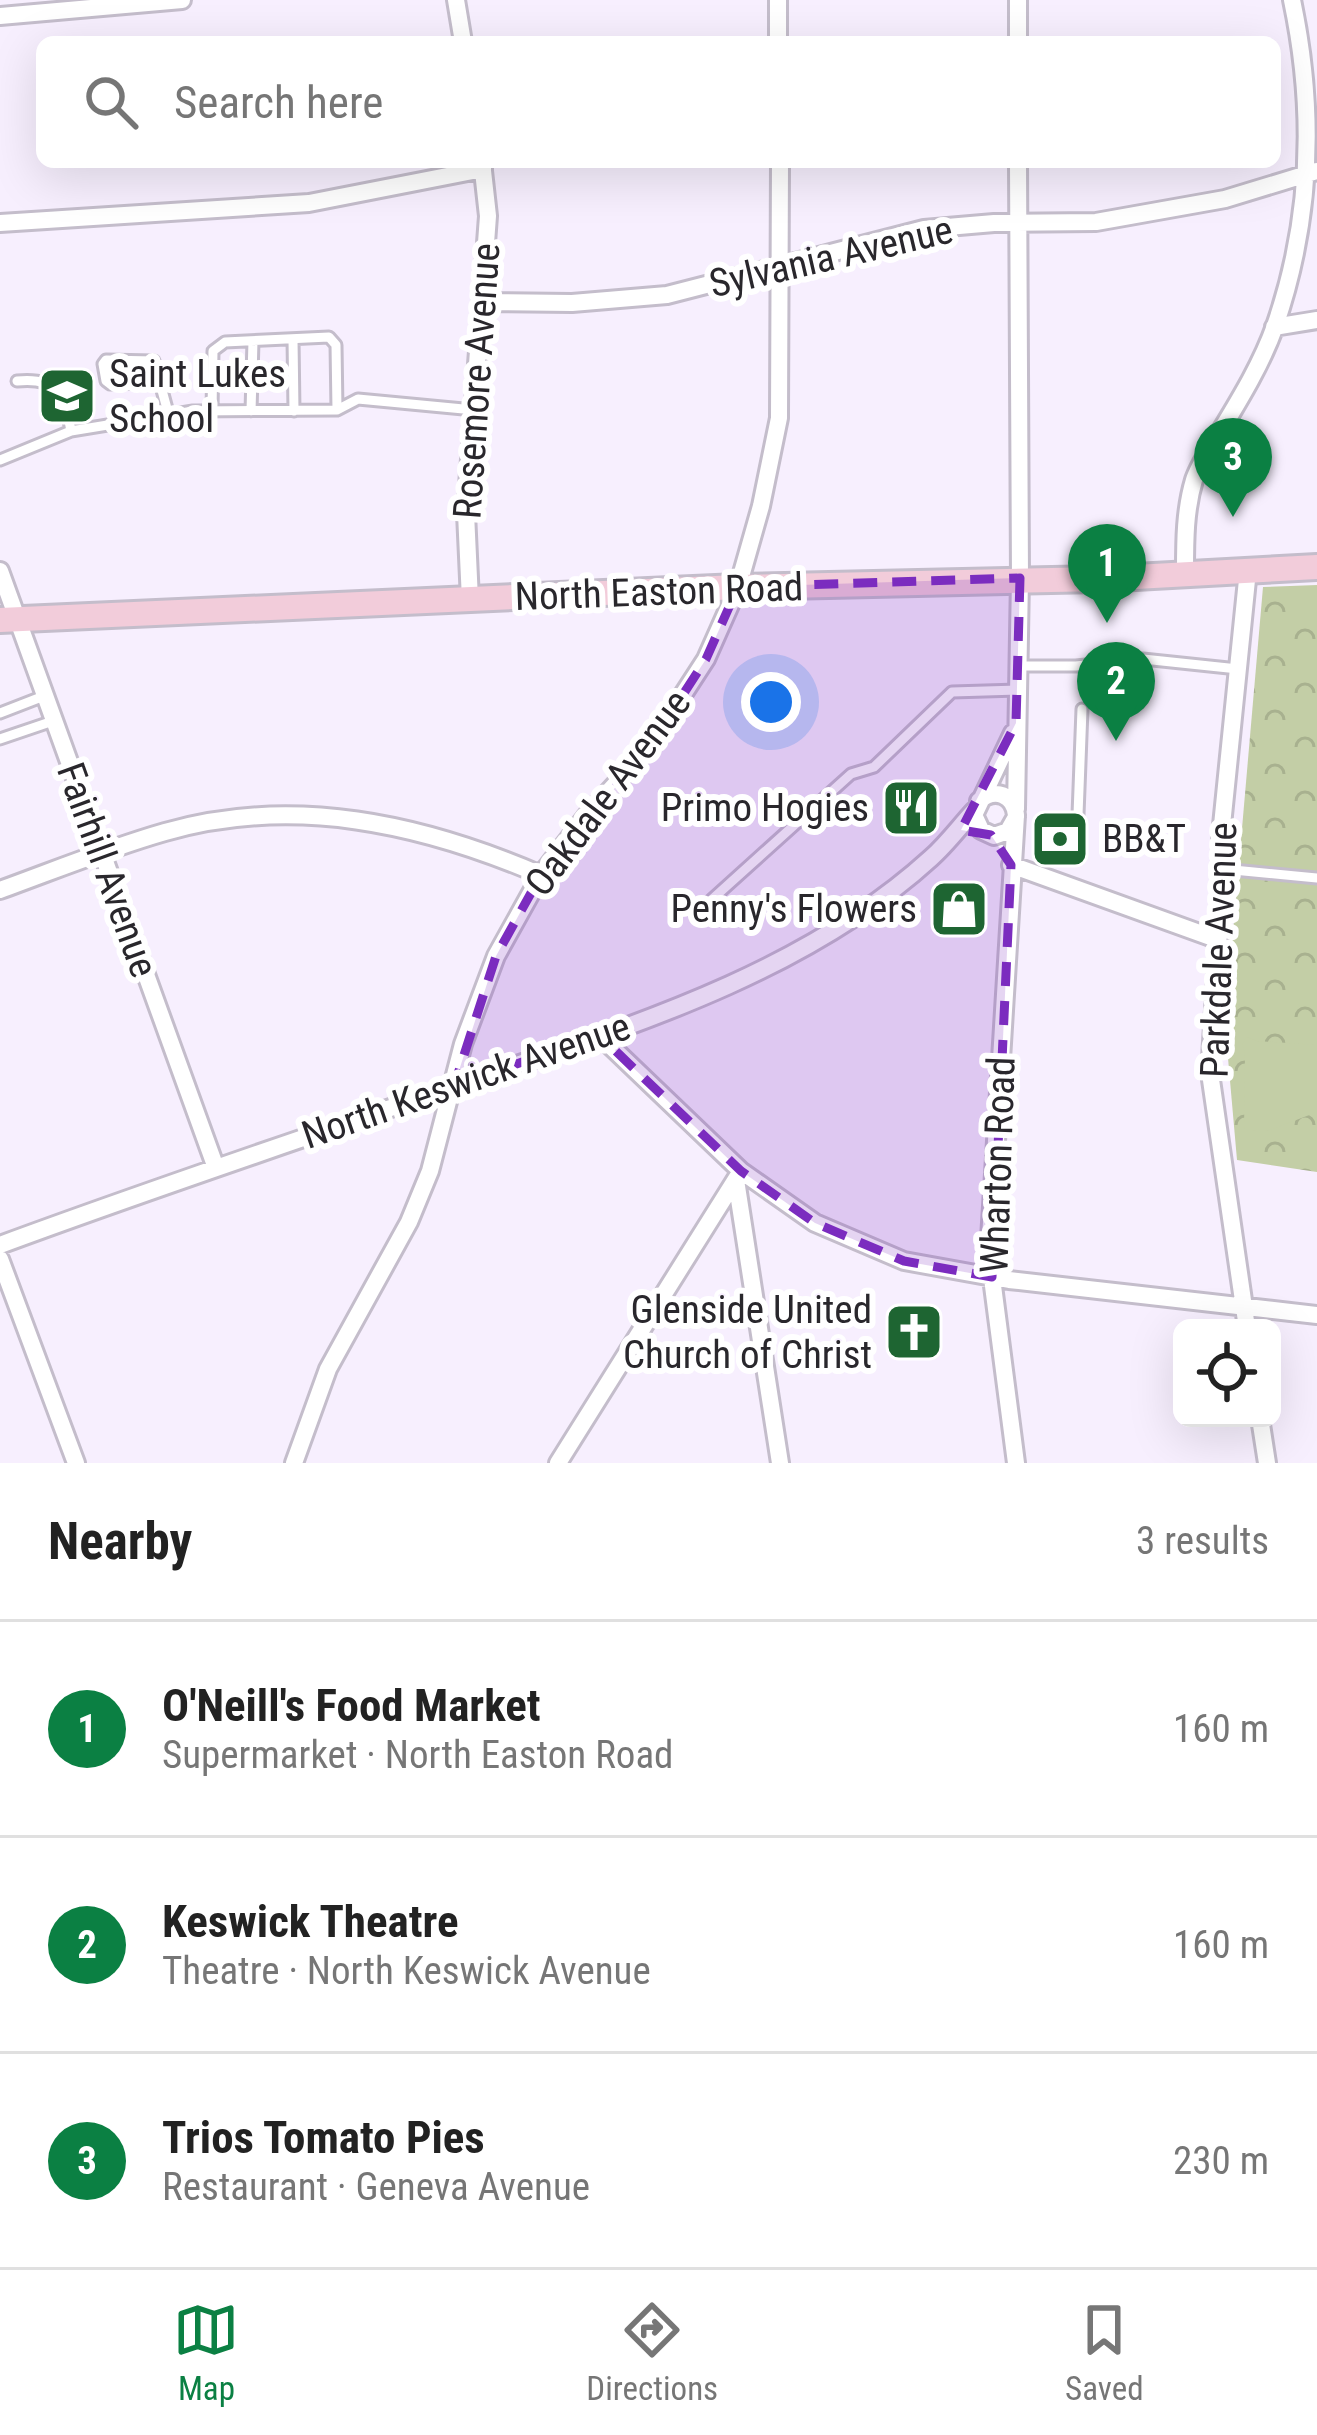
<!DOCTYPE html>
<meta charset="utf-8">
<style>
body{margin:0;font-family:"Roboto Condensed",sans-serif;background:#f2f2f2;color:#222}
.controls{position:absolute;right:36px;bottom:36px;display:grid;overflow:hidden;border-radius:18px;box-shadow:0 12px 48px #0002}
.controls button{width:108px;height:108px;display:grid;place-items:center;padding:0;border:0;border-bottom:3px solid #e0e0e0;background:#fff;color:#222;font:60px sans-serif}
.you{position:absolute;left:771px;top:702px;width:42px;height:42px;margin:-30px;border:9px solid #fff;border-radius:50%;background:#1a73e8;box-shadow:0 0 0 18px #1a73e833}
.badge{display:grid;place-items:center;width:78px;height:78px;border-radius:50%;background:#0b8043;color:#fff;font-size:39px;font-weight:700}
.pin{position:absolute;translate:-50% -99px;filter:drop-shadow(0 3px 6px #0008)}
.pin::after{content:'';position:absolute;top:63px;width:42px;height:36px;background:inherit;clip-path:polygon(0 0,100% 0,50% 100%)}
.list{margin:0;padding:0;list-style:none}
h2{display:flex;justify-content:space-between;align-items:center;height:156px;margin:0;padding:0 48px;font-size:51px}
h2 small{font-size:39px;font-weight:400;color:#767676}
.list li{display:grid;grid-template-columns:78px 1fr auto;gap:36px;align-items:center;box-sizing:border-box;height:216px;padding:0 48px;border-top:3px solid #e0e0e0}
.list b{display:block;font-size:45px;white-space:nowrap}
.list p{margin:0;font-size:39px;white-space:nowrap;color:#767676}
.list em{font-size:39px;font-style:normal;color:#767676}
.icon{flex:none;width:66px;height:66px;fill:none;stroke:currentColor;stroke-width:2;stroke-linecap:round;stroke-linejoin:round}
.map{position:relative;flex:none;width:1317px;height:1463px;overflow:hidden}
.search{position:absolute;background:#fff;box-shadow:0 12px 48px #0002;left:36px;right:36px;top:36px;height:132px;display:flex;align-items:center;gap:30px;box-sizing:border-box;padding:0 42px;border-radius:18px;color:#767676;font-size:45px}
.sheet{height:804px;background:#fff}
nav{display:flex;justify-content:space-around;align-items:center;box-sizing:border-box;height:168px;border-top:3px solid #e0e0e0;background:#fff;font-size:33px;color:#767676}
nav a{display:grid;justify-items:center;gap:6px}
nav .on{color:#0b8043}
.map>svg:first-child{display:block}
</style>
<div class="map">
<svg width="1317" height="1463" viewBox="0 0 1317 1463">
<defs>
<pattern id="park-crowns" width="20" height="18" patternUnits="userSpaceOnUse" patternTransform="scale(3)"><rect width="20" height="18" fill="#c3cea6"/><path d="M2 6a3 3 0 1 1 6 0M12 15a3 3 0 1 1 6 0" fill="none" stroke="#a8b18f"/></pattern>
</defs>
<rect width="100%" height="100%" fill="#f7effe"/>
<path fill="url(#park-crowns)" d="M 1317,585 L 1317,1172 L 1237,1160 L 1225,1024 L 1263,587 Z"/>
<path fill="#c3cea6" d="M 1247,1037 L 1257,1041 L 1317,1045 L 1317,1104 L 1312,1114 L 1270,1130 L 1244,1131 L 1245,1053 L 1242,1044 Z"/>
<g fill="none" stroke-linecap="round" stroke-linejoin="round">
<defs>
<path id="service" d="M 293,339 L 294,411
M 17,381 C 57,377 64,393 71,431
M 159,382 L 110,384 L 106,381 L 103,364 L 106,360 L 154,361 L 169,416
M 212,411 L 213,351 L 225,342 L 329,337 L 336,345 L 337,410
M 251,411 L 253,341
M 0,460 L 71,431 L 193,411 L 337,410 L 358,399 L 474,410
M 1019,666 L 1076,666 L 1143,659 L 1238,669
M 0,713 L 44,696
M 0,739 L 53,721
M 1078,815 L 1082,709
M 1223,869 L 1317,878
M 699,911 L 851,774 L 874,767 L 952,692 L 1018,690"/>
<path id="minor" d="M 456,0 L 463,42
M 778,0 L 778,42
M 1018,0 L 1018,42
M 0,16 L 182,0
M 0,223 L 309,203 L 483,169
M 483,302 L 572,303 L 667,295 L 924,229 L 994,223 L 1096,222 L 1225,199 L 1317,171
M 1274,327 L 1317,320
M 0,571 L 216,1168
M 1185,571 C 1185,541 1185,510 1194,480 C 1199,464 1212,447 1220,432 C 1240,399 1262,363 1275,326 C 1312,219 1315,109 1292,0
M 470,600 L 466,513 L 488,216 L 482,162
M 1013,733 L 974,815 L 981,830 L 994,836 L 1008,831 L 1016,817
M 979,801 C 995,787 1014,795 1016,815 L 989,1255 L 1016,1463
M 1016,809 L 1020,578 L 1018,162
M 1011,865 L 1216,939
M 0,890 C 55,870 109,848 165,832 C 294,795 422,824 541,875
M 599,1035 L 741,1171 L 815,1223 L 904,1261 L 1009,1280 L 1317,1315
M 736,1180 L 780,1463
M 0,1245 C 143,1192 287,1144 431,1094 C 601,1035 795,982 931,858 C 947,844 960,826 974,811
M 0,1259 L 76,1463
M 1247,1328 L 1210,1073 L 1223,869 L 1221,835 L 1248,570
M 1260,1418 L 1267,1463
M 294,1463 L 328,1369 L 409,1222 L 430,1171 L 463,1044 L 496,956 L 541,875 L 588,814 L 647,750 L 706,659 L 738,587 L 761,506 L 779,418 L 780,162
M 558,1463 L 741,1171"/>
<path id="secondary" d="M 0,620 L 738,587 L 1099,579 L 1317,567"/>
</defs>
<use href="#service" stroke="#c4bdcb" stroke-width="15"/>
<use href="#minor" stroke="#c4bdcb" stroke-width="22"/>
<use href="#secondary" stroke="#c4bdcb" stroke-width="30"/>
<use href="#service" stroke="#fff" stroke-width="9"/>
<use href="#minor" stroke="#fff" stroke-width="16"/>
<use href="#secondary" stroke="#f2ccda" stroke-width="24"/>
</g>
<path fill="#7b2cbf" fill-opacity="0.2" stroke="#7b2cbf" stroke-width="9" stroke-dasharray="24 15" stroke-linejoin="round" d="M 1020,578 L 1016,723 L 961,830 L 991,835 L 1011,865 L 992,1277 L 904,1261 L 815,1223 L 741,1171 L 599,1035 L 454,1086 L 496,956 L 541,875 L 647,750 L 706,659 L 738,587 Z"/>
<defs>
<symbol id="school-square" viewBox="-11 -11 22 22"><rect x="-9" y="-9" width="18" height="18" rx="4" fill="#1e6532" stroke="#fff"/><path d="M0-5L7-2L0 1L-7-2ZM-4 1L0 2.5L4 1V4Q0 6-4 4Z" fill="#fff"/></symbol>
<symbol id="restaurant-square" viewBox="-11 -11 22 22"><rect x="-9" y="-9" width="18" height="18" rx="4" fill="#1e6532" stroke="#fff"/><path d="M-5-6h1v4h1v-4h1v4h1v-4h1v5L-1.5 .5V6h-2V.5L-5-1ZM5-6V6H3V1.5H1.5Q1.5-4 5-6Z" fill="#fff"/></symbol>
<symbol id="bank-square" viewBox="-11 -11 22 22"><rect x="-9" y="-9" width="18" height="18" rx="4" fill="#1e6532" stroke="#fff"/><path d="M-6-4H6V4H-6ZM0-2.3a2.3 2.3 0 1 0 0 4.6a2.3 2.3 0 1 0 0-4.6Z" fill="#fff"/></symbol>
<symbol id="shop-square" viewBox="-11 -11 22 22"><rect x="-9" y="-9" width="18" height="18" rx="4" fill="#1e6532" stroke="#fff"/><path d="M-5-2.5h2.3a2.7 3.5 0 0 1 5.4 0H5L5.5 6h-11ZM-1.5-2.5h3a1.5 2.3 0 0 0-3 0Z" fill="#fff"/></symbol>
<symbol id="church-square" viewBox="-11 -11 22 22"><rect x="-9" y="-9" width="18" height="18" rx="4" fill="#1e6532" stroke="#fff"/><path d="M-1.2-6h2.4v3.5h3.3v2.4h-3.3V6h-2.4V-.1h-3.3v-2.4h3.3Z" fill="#fff"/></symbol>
</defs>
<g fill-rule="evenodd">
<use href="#school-square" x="34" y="363" width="66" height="66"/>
<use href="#restaurant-square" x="878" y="775" width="66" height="66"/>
<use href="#bank-square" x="1027" y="806" width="66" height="66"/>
<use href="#shop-square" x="926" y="876" width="66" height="66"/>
<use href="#church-square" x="881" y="1299" width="66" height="66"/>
</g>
<g text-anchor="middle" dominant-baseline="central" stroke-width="12" stroke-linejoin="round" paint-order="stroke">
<g font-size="39" fill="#29272c" stroke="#fff">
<text transform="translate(831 257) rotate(-13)">Sylvania Avenue</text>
<text transform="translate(477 381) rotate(-86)">Rosemore Avenue</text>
<text transform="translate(659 592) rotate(-2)">North Easton Road</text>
<text transform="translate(608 793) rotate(-53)">Oakdale Avenue</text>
<text transform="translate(107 870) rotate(70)">Fairhill Avenue</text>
<text transform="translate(1219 950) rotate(-88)">Parkdale Avenue</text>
<text transform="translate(466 1081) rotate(-19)">North Keswick Avenue</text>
<text transform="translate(998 1165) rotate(-88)">Wharton Road</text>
</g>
<g font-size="39" fill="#29272c" stroke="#fff" text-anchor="end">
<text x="109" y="374" text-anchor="start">Saint Lukes<tspan x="109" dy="45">School</tspan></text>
<text x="869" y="808">Primo Hogies</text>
<text x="1102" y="839" text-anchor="start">BB&amp;T</text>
<text x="917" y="909">Penny's Flowers</text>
<text x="872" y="1310">Glenside United<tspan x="872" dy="45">Church of Christ</tspan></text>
</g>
</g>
</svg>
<div class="controls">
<button><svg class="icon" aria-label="locate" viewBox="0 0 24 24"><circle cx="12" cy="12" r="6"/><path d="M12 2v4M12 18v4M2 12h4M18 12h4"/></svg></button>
</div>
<div class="you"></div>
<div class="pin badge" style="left:1107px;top:623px">1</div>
<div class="pin badge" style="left:1116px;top:741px">2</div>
<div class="pin badge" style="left:1233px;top:517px">3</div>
<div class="search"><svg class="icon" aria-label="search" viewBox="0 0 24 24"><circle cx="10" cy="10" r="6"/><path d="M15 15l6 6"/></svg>Search here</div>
</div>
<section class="sheet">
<h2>Nearby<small>3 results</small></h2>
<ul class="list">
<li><span class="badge">1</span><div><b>O'Neill's Food Market</b><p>Supermarket · North Easton Road</p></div><em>160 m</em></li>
<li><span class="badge">2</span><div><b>Keswick Theatre</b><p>Theatre · North Keswick Avenue</p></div><em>160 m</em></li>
<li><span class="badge">3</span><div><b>Trios Tomato Pies</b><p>Restaurant · Geneva Avenue</p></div><em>230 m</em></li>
</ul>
</section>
<nav>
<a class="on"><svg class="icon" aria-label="map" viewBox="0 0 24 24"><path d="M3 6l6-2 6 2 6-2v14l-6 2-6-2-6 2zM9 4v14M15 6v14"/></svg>Map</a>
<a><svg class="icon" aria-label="directions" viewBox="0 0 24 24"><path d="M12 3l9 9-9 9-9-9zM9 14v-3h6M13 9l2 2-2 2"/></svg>Directions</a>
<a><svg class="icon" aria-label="saved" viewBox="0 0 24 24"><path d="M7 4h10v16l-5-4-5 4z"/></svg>Saved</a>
</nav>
